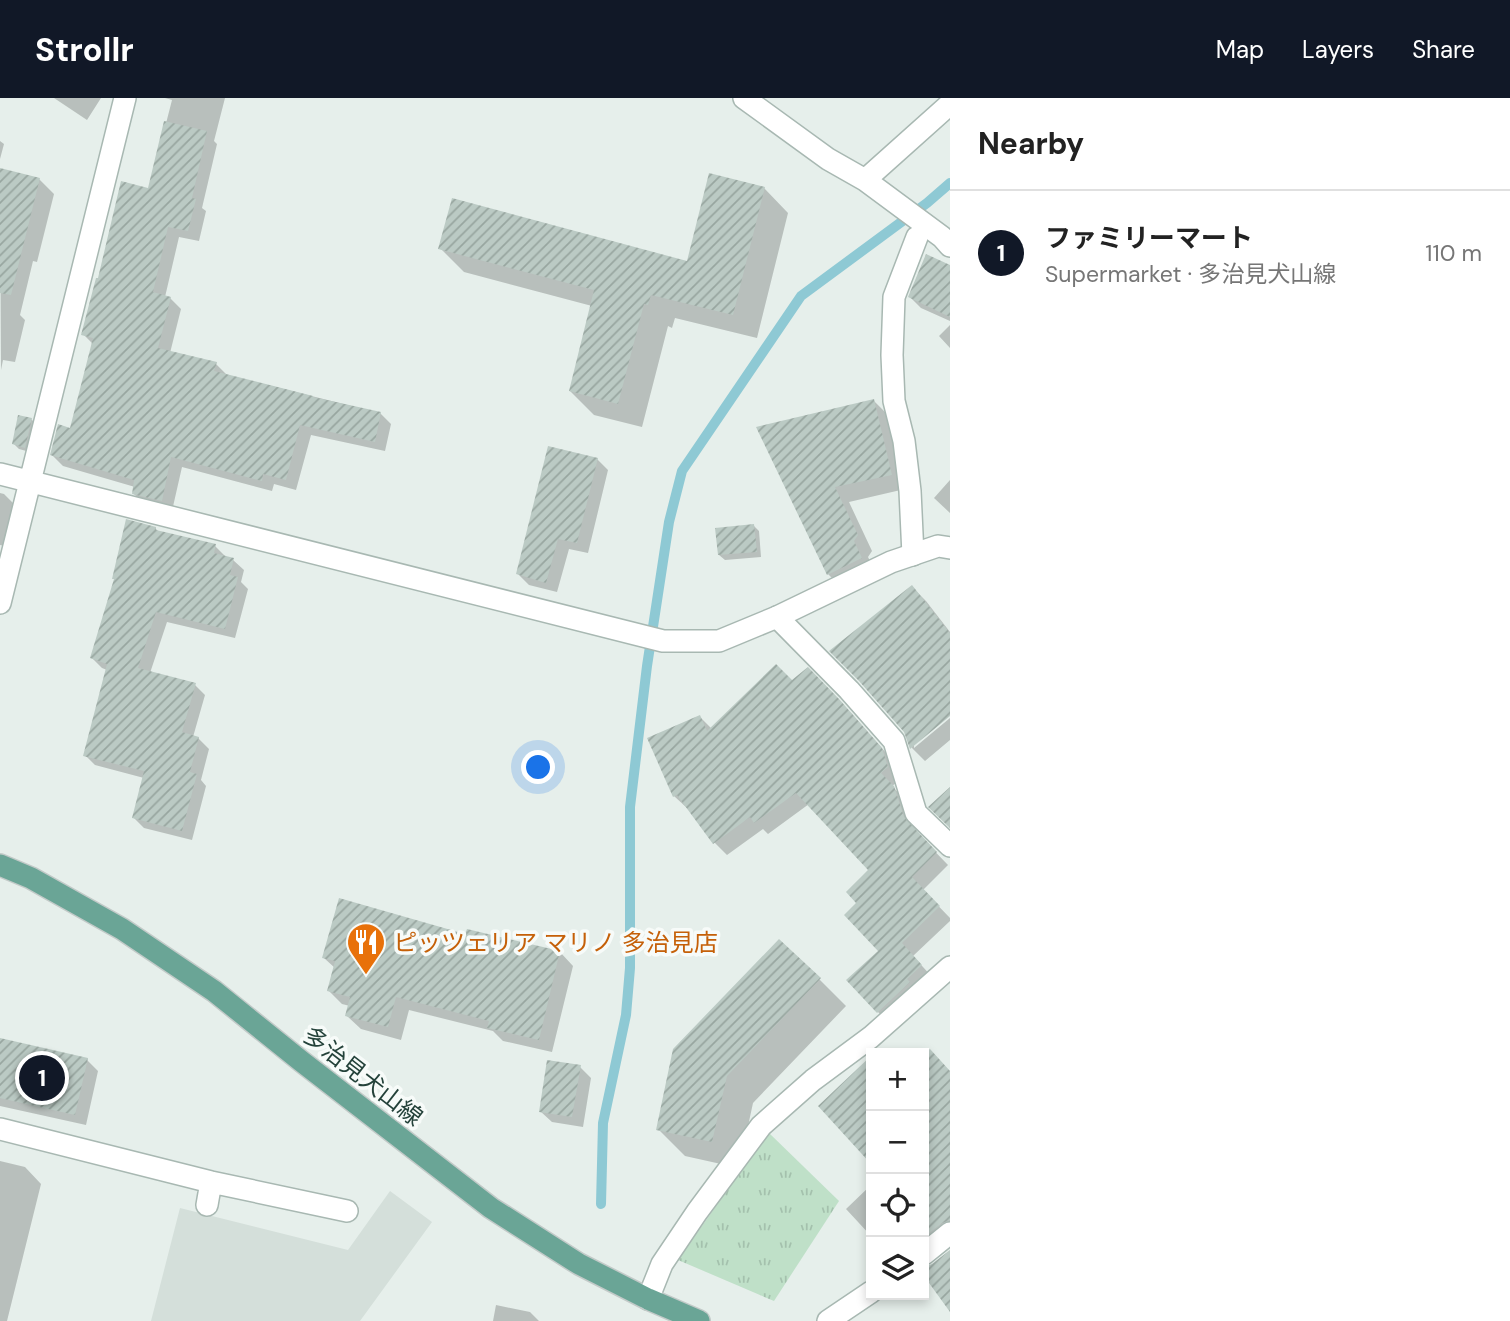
<!DOCTYPE html>
<meta charset="utf-8">
<style>
body{margin:0;font-family:"DM Sans","Noto Sans JP",sans-serif;background:#f2f2f2;color:#222}
.controls{position:absolute;right:21px;bottom:21px;display:grid;overflow:hidden;border-radius:0px;box-shadow:0 4px 10px #0003}
.controls button{width:63px;height:63px;display:grid;place-items:center;padding:0;border:0;border-bottom:2px solid #e0e0e0;background:#fff;color:#222;font:35px sans-serif}
.you{position:absolute;left:539px;top:670px;width:24px;height:24px;margin:-18px;border:5px solid #fff;border-radius:50%;background:#1a73e8;box-shadow:0 0 0 10px #1a73e833}
.badge{display:grid;place-items:center;width:46px;height:46px;border-radius:50%;background:#111827;color:#fff;font-size:23px;font-weight:700}
.pin{position:absolute;translate:-50% -50%;border:4px solid #fff;box-shadow:0 2px 7px #0006}
.list{margin:0;padding:0;list-style:none}
h2{display:flex;justify-content:space-between;align-items:center;height:91px;margin:0;padding:0 28px;font-size:30px}
h2 small{font-size:23px;font-weight:400;color:#767676}
.list li{display:grid;grid-template-columns:46px 1fr auto;gap:21px;align-items:center;box-sizing:border-box;height:126px;padding:0 28px;border-top:2px solid #e0e0e0}
.list b{display:block;font-size:26px;white-space:nowrap}
.list p{margin:0;font-size:23px;white-space:nowrap;color:#767676}
.list em{font-size:23px;font-style:normal;color:#767676}
.icon{flex:none;width:38px;height:38px;fill:none;stroke:currentColor;stroke-width:2;stroke-linecap:round;stroke-linejoin:round}
.map{position:relative;flex:none;width:950px;height:1223px;overflow:hidden}
header{display:flex;align-items:center;gap:42px;box-sizing:border-box;height:98px;padding:0 35px;background:#111827;color:#fff}
header strong{font-size:33px}
nav{display:flex;gap:38px;margin-inline-start:auto;font-size:24px}
main{display:flex}
aside{flex:1;background:#fff}
.map>svg:first-child{display:block}
</style>
<header>
<strong>Strollr</strong>
<nav><a>Map</a><a>Layers</a><a>Share</a></nav>
</header>
<main>
<div class="map">
<svg width="950" height="1223" viewBox="0 0 950 1223">
<defs>
<pattern id="grass-tufts" width="24" height="20" patternUnits="userSpaceOnUse" patternTransform="scale(1.75)"><rect width="24" height="20" fill="#bfe0c8"/><path d="M3 7l-1-3M5 7V3M7 7l1-3M15 17l-1-3M17 17v-4M19 17l1-3" fill="none" stroke="#a4c1ad"/></pattern>
<pattern id="building-hatch" width="6" height="6" patternUnits="userSpaceOnUse" patternTransform="scale(1.75)"><rect width="6" height="6" fill="#bbcac4"/><path d="M-1 1l2-2M0 6l6-6M5 7l2-2" fill="none" stroke="#98a6a0"/></pattern>
</defs>
<rect width="100%" height="100%" fill="#e6efeb"/>
<path fill="#d4dfda" d="M 390,1093 L 432,1124 L 360,1223 L 151,1223 L 180,1110 L 348,1152 Z"/>
<path fill="url(#grass-tufts)" d="M 768,1034 L 839,1103 L 774,1203 L 678,1162 Z"/>
<path fill="#0003" d="M 54,0 L 101,0 L 87,22 Z
M 165,0 L 225,0 L 214,43 L 217,46 L 202,110 L 206,113 L 199,143 L 179,139 L 165,199 L 170,200 L 181,211 L 170,255 L 216,266 L 227,277 L 380,315 L 391,326 L 385,353 L 311,337 L 296,392 L 274,386 L 272,393 L 182,369 L 172,413 L 144,406 L 133,395 L 135,389 L 63,368 L 52,357 L 72,332 L 93,246 L 83,236 L 149,92 L 172,2 Z
M 0,43 L 4,46 L 0,61 Z
M 0,72 L 39,81 L 54,96 L 37,164 L 33,163 L 20,217 L 25,222 L 15,264 L 3,262 L 1,272 Z
M 764,90 L 788,115 L 757,240 L 675,220 L 672,230 L 668,228 L 642,329 L 594,317 L 570,293 L 592,208 L 464,174 L 440,150 L 688,165 Z
M 950,169 L 950,223 L 921,210 L 910,199 Z
M 950,227 L 950,250 L 939,238 Z
M 874,303 L 889,318 L 905,391 L 849,404 L 872,453 L 868,459 L 876,475 L 843,491 L 828,476 L 758,330 Z
M 31,321 L 37,327 L 30,354 L 19,351 L 14,346 Z
M 597,361 L 608,372 L 588,455 L 569,451 L 557,494 L 529,487 L 518,476 Z
M 950,382 L 950,415 L 934,400 Z
M 0,395 L 4,396 L 15,407 L 5,448 L 0,447 Z
M 754,428 L 759,433 L 761,459 L 725,462 L 719,457 Z
M 155,430 L 160,435 L 215,448 L 225,458 L 233,462 L 244,472 L 241,484 L 248,491 L 235,540 L 167,524 L 150,575 L 195,587 L 205,597 L 193,639 L 198,640 L 209,651 L 201,682 L 206,688 L 192,742 L 144,730 L 134,720 L 144,680 L 95,667 L 85,657 L 107,572 L 102,570 L 92,560 Z
M 912,489 L 926,503 L 950,534 L 950,615 L 914,645 L 914,650 L 950,620 L 950,642 L 925,663 L 912,650 L 905,633 Z
M 792,584 L 851,615 L 894,664 L 900,682 L 892,688 L 906,703 L 916,734 L 948,767 L 923,792 L 950,820 L 950,823 L 913,858 L 933,880 L 890,926 L 878,914 L 881,853 L 871,772 L 809,706 L 768,736 L 763,731 L 727,757 L 715,745 L 689,709 L 687,710 L 674,698 L 700,619 L 712,631 Z
M 560,854 L 573,868 L 552,954 L 503,943 L 493,933 L 409,912 L 401,942 L 361,931 L 347,918 L 350,908 L 342,906 L 329,893 L 335,870 L 324,860 Z
M 819,881 L 846,908 L 753,1005 L 739,1070 L 685,1058 L 658,1031 Z
M 0,942 L 87,962 L 98,973 L 86,1027 L 0,1008 Z
M 930,954 L 950,974 L 950,1141 L 924,1169 L 924,960 Z
M 871,961 L 871,1063 L 821,1008 Z
M 580,969 L 591,980 L 583,1029 L 552,1024 L 540,1013 Z
M 0,1063 L 25,1069 L 41,1086 L 7,1223 L 0,1223 Z
M 871,1087 L 871,1138 L 846,1111 Z
M 496,1207 L 530,1214 L 539,1223 L 493,1223 Z"/>
<g fill="none" stroke-linecap="round" stroke-linejoin="round">
<path stroke="#8ec9d4" stroke-width="10" d="M 601,1106 L 603,1025 L 626,917 L 630,870 L 630,709 L 647,568 L 669,424 L 682,373 L 801,198 L 927,105 L 950,85"/>
</g>
<path fill="url(#building-hatch)" d="M 164,23 L 207,33 L 192,100 L 196,101 L 188,133 L 168,129 L 153,194 L 171,199 L 158,250 L 217,264 L 214,273 L 313,298 L 313,299 L 381,314 L 375,344 L 300,327 L 286,382 L 263,376 L 262,383 L 171,359 L 162,403 L 132,396 L 134,382 L 50,357 L 58,326 L 70,330 L 93,240 L 81,237 L 96,180 L 98,180 L 121,83 L 148,90 Z
M 0,70 L 40,80 L 11,197 L 0,195 Z
M 709,75 L 765,89 L 733,217 L 651,197 L 648,207 L 644,206 L 618,306 L 569,293 L 594,192 L 438,151 L 452,100 L 687,163 Z
M 926,156 L 950,167 L 950,219 L 908,199 Z
M 874,301 L 892,377 L 835,389 L 858,437 L 854,443 L 862,460 L 827,477 L 756,329 Z
M 18,317 L 32,320 L 25,350 L 12,346 Z
M 548,348 L 598,360 L 577,445 L 558,441 L 546,485 L 516,476 Z
M 126,421 L 156,429 L 156,432 L 216,446 L 214,455 L 234,460 L 230,477 L 238,479 L 225,531 L 156,514 L 138,570 L 196,585 L 182,634 L 199,639 L 190,674 L 197,676 L 182,733 L 132,720 L 144,673 L 83,658 L 107,566 L 90,560 L 114,481 L 112,481 Z
M 754,426 L 757,454 L 718,457 L 715,430 Z
M 912,487 L 950,535 L 950,618 L 910,651 L 904,634 L 859,583 L 829,553 Z
M 776,566 L 792,582 L 808,569 L 839,601 L 882,650 L 888,669 L 881,675 L 894,688 L 904,719 L 937,754 L 912,779 L 940,808 L 902,845 L 922,867 L 907,881 L 910,884 L 877,915 L 846,882 L 878,853 L 844,817 L 856,805 L 846,794 L 868,772 L 796,695 L 754,725 L 750,719 L 713,746 L 677,697 L 673,699 L 647,640 L 700,617 L 707,633 Z
M 950,689 L 950,730 L 928,709 Z
M 339,800 L 465,836 L 467,831 L 560,853 L 539,942 L 487,930 L 489,923 L 396,899 L 388,929 L 345,918 L 350,899 L 327,893 L 335,863 L 322,860 Z
M 779,841 L 821,880 L 727,978 L 712,1044 L 656,1032 L 673,951 Z
M 0,940 L 88,960 L 75,1017 L 0,1000 Z
M 930,951 L 950,973 L 950,1122 L 942,1125 L 924,1139 L 924,957 Z
M 871,958 L 871,1066 L 818,1008 Z
M 547,962 L 581,967 L 572,1019 L 539,1014 Z
M 950,1152 L 950,1214 L 924,1178 L 924,1169 L 932,1166 Z"/>
<g fill="none" stroke-linecap="round" stroke-linejoin="round">
<defs>
<path id="lane" d="M 913,457 L 910,393 L 904,343 L 894,303 L 892,257 L 894,199 L 917,139
M 777,519 L 849,592 L 894,643 L 916,715 L 950,748
M 0,1031 L 211,1084 L 347,1113
M 207,1107 L 211,1084
M 924,1156 L 950,1135
M 828,1223 L 871,1194"/>
<path id="street" d="M 744,0 L 828,61 L 865,82 L 942,139 L 950,148
M 865,82 L 950,6
M 0,376 L 663,543 L 719,543 L 777,519 L 891,464 L 938,448 L 950,450
M 0,505 L 125,0
M 648,1201 L 662,1166 L 697,1114 L 761,1028 L 813,982 L 871,939 L 950,869"/>
<path id="primary" d="M 0,767 L 31,780 L 122,831 L 214,893 L 301,963 L 491,1110 L 579,1166 L 648,1201 L 699,1223"/>
</defs>
<use href="#lane" stroke="#a8b8b2" stroke-width="24"/>
<use href="#street" stroke="#a8b8b2" stroke-width="24"/>
<use href="#primary" stroke="#c2cac8" stroke-width="24"/>
<use href="#lane" stroke="#fff" stroke-width="21"/>
<use href="#street" stroke="#fff" stroke-width="21"/>
<use href="#primary" stroke="#6aa596" stroke-width="21"/>
</g>
<defs>
<symbol id="restaurant-pin" viewBox="-11 -11 22 30"><path d="M0 17L-7.5 6A9.5 9.5 0 1 1 7.5 6Z" fill="#e8710a" stroke="#f7fbf9"/><path d="M-5-6h1v4h1v-4h1v4h1v-4h1v5L-1.5 .5V6h-2V.5L-5-1ZM5-6V6H3V1.5H1.5Q1.5-4 5-6Z" fill="#fff"/></symbol>
</defs>
<g fill-rule="evenodd">
<use href="#restaurant-pin" x="344" y="822" width="44" height="60"/>
</g>
<g text-anchor="middle" dominant-baseline="central" stroke-width="7" stroke-linejoin="round" paint-order="stroke">
<g font-size="24" fill="#c56008" stroke="#f7fbf9" text-anchor="start">
<text x="393" y="844">ピッツェリア マリノ 多治見店</text>
</g>
<g font-size="24" fill="#24423a" stroke="#f7fbf9">
<text transform="translate(363 978) rotate(38)">多治見犬山線</text>
</g>
</g>
</svg>
<div class="controls">
<button>+</button>
<button>−</button>
<button><svg class="icon" aria-label="locate" viewBox="0 0 24 24"><circle cx="12" cy="12" r="6"/><path d="M12 2v4M12 18v4M2 12h4M18 12h4"/></svg></button>
<button><svg class="icon" aria-label="layers" viewBox="0 0 24 24"><path d="M12 4l9 5-9 5-9-5zM3 14l9 5 9-5"/></svg></button>
</div>
<div class="you"></div>
<div class="pin badge" style="left:42px;top:980px">1</div>
</div>
<aside>
<h2>Nearby<small></small></h2>
<ul class="list">
<li><span class="badge">1</span><div><b>ファミリーマート</b><p>Supermarket · 多治見犬山線</p></div><em>110 m</em></li>
</ul>
</aside>
</main>
